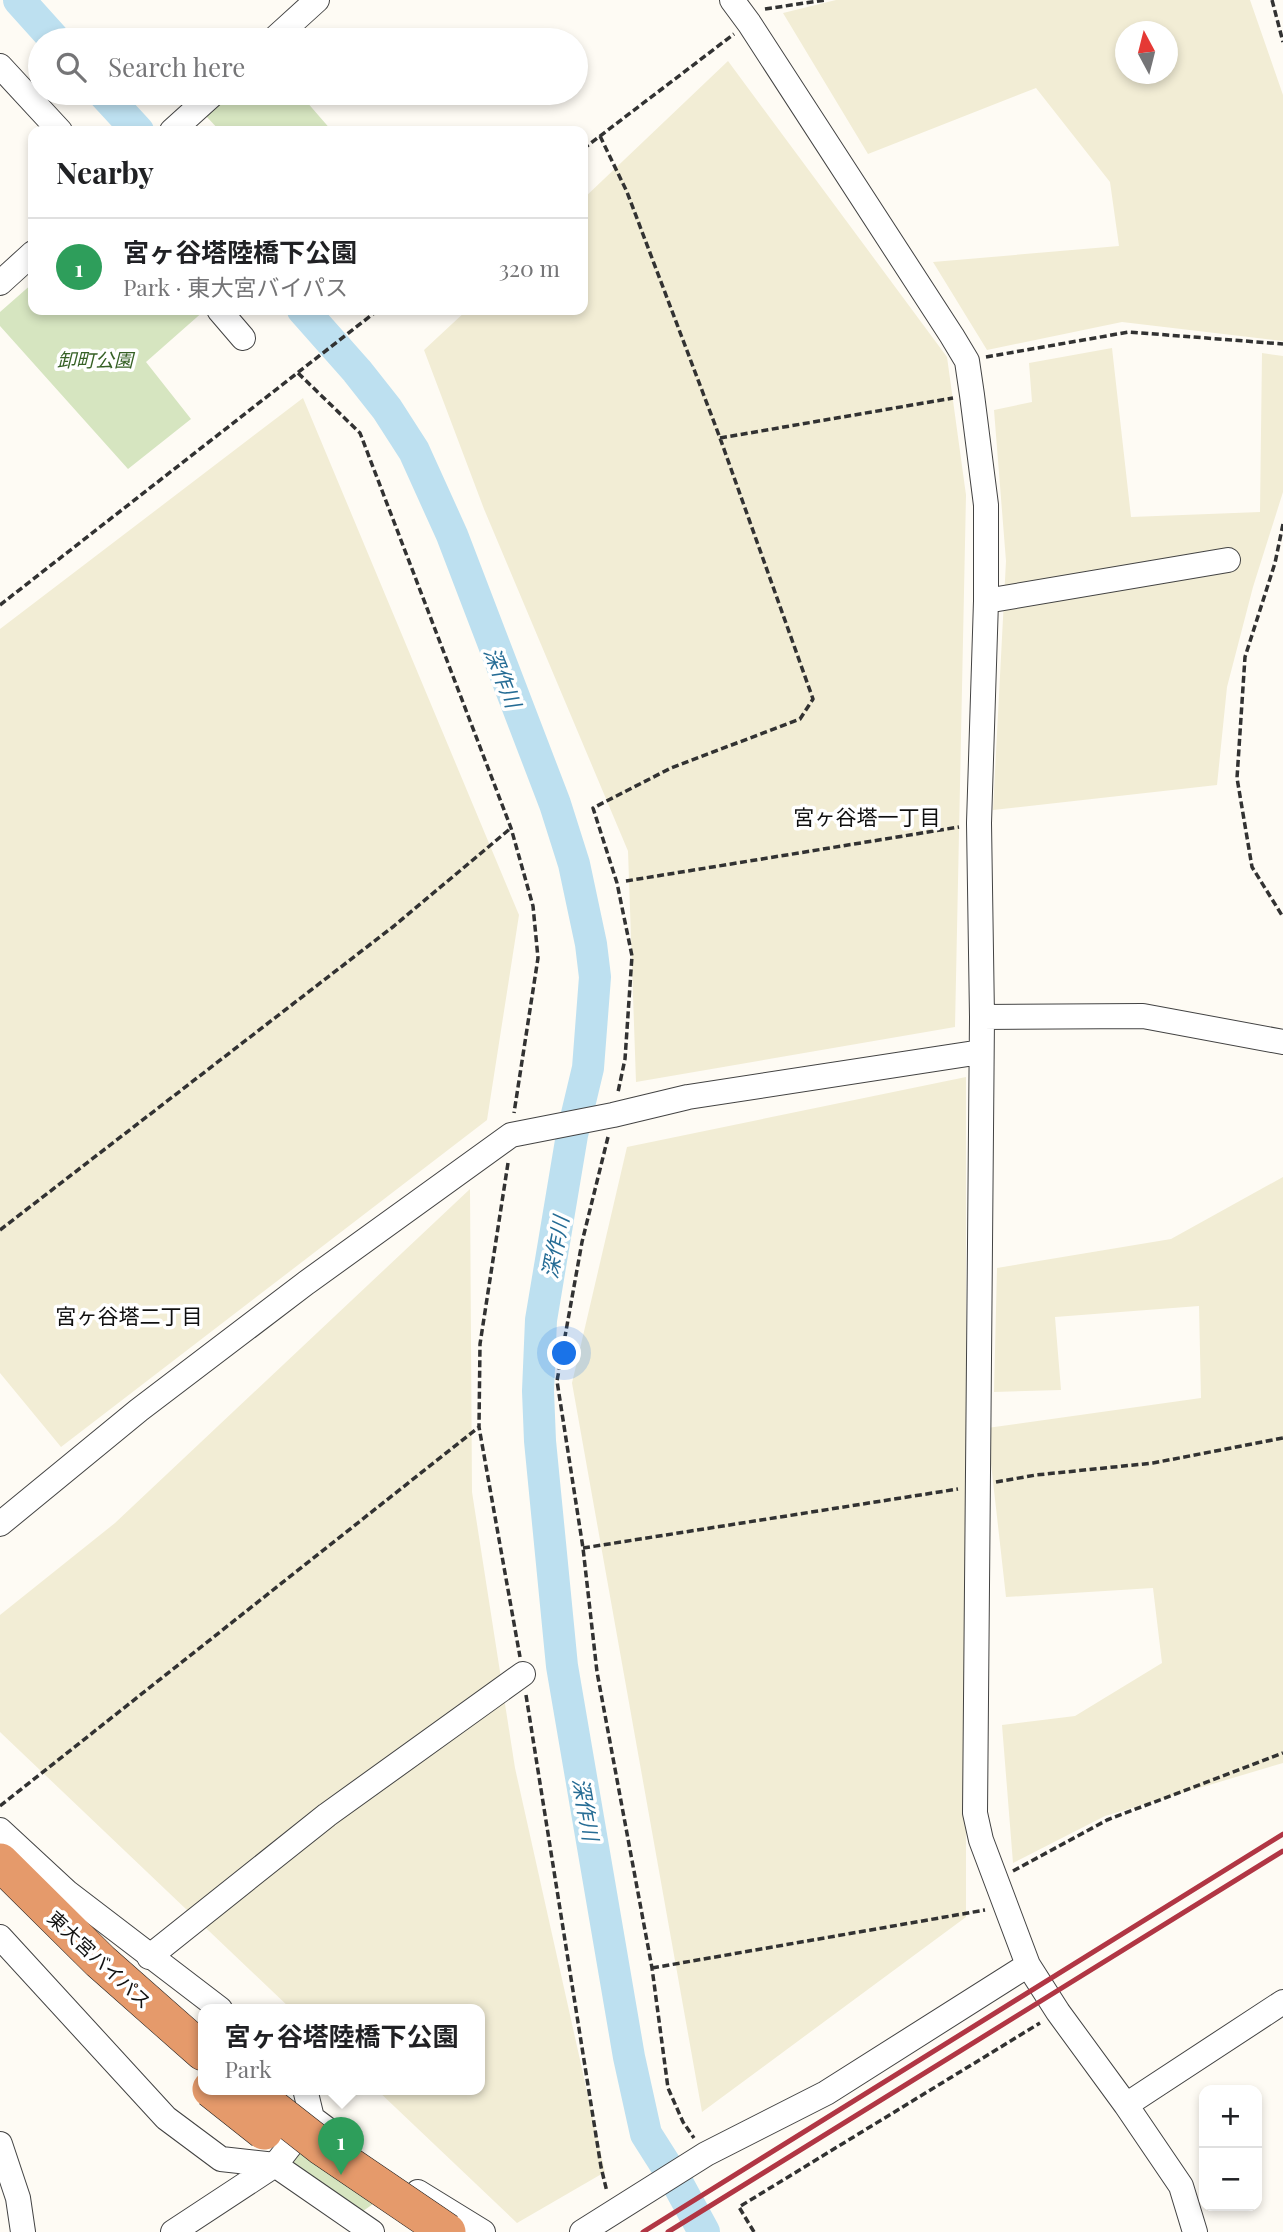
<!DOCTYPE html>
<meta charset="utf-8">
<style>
body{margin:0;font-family:"Playfair Display","Noto Sans JP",serif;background:#f6f6f6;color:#202124}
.controls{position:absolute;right:21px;bottom:21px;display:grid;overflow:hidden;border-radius:14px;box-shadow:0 4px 10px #0003}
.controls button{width:63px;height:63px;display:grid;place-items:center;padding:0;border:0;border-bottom:2px solid #e0e0e0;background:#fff;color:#202124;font:35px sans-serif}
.compass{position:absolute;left:1115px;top:21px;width:63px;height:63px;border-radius:50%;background:#fff;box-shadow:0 4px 10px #0003;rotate:353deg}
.you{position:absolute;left:565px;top:1354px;width:24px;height:24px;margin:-18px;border:5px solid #fff;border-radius:50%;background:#1a73e8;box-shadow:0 0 0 10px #1a73e833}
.badge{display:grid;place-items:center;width:46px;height:46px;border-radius:50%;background:#d93025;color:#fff;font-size:23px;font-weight:700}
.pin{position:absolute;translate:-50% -58px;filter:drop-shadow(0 2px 4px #0008)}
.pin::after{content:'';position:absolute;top:37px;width:24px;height:21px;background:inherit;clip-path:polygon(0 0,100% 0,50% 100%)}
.popup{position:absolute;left:198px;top:2004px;width:287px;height:91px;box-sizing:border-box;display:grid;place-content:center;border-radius:14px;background:#fff;filter:drop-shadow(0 2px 5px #0005);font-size:23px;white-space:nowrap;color:#757577}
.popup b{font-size:26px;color:#202124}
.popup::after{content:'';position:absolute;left:50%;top:100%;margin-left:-14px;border:14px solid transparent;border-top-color:#fff}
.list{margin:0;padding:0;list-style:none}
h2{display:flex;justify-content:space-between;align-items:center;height:91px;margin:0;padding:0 28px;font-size:30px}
h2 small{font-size:23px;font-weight:400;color:#757577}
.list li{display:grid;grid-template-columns:46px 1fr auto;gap:21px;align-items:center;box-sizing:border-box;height:98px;padding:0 28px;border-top:2px solid #e0e0e0}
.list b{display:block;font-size:26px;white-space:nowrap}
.list p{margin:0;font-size:23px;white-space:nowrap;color:#757577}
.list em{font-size:23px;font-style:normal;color:#757577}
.icon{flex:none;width:38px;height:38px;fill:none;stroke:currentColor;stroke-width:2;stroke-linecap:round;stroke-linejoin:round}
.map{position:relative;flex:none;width:1283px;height:2232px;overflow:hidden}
.search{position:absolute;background:#fff;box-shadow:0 4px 10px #0003;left:28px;top:28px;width:560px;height:77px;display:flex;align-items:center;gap:18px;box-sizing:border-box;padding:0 24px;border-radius:38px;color:#757577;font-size:26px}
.panel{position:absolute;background:#fff;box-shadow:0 4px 10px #0003;left:28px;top:126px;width:560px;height:189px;border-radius:14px}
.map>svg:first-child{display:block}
</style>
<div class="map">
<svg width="1283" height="2232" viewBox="0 0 1283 2232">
<rect width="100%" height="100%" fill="#fefbf4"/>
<path fill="#f2edd5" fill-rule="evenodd" d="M 836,0 L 1250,0 L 1283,95 L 1283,341 L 1122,322 L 987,350 L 933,262 L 1119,246 L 1110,182 L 1036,88 L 868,154 L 783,13 ZM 1126,32 L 1168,32 L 1168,74 L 1126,74 Z
M 728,61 L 947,357 L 966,495 L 955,1027 L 636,1082 L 628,851 L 484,509 L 424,350 L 467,310 L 583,310 L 583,199 Z
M 1112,348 L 1131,517 L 1260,512 L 1262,353 L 1283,356 L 1283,492 L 1253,587 L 1227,687 L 1217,785 L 993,810 L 1006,561 L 994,410 L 1032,402 L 1029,363 Z
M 303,398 L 519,915 L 487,1120 L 61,1447 L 0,1373 L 0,629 Z
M 966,1077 L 966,1917 L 702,2112 L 572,1383 L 627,1147 Z
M 1283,1177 L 1283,1763 L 1105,1816 L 1013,1863 L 1002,1725 L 1075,1716 L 1162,1663 L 1153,1588 L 1006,1597 L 987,1428 L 1201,1398 L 1199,1306 L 1055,1317 L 1061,1390 L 994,1392 L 997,1268 L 1171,1239 Z
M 470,1189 L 472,1492 L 515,1768 L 605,2172 L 517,2223 L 376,2089 L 479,2089 L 479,2009 L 291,2009 L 0,1732 L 0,1615 L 115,1523 Z"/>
<path fill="#d6e5c0" d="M 233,93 L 299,93 L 332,131 L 220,131 L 206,116 Z
M 33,283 L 33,310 L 205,310 L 146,362 L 191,419 L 128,469 L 0,326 L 0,312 Z
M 314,2131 L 398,2186 L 359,2214 L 285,2164 Z"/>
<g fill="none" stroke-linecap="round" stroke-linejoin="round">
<path stroke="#bde0f0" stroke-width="32" d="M 19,0 L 55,40
M 103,93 L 138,131
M 303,310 L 357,371 L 387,409 L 414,451 L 452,535 L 555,804 L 574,864 L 591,944 L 595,977 L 588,1068 L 572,1135 L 541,1320 L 538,1391 L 540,1441 L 562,1666 L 629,2057 L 646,2134 L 679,2186 L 704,2232"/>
<defs>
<path id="minor" d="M 732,0 L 749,23 L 952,336 L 967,361 L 972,395 L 986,505 L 986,601 L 979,823 L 982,1017 L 975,1813 L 981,1840 L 1028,1965 L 1058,2012 L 1126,2105 L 1181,2186 L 1195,2232
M 273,40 L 317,0
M 0,66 L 60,131
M 172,131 L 214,93
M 0,283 L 33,253
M 219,310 L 243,338
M 986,601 L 1228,560
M 982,1017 L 1143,1016 L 1283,1042
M 0,1524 L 139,1410 L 306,1283 L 511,1135 L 613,1115 L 688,1097 L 981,1052
M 0,1830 L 67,1892 L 220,2009
M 0,1937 L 166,2118 L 221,2159 L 275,2165 L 372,2232
M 149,1957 L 327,1815 L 523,1674
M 305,2089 L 312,2118 L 336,2136
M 1126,2105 L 1283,2002
M 0,2144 L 18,2198 L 23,2232
M 418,2192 L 483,2232
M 173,2232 L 275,2165 L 311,2119
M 582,2232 L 706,2154 L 826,2093 L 1028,1965"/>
<path id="highway" d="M 0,1862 L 100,1961 L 203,2052"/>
</defs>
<use href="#minor" stroke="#434343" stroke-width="26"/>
<use href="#highway" stroke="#212121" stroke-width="38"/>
<path stroke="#323232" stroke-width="3.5" stroke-dasharray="7 3.5" stroke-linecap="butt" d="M 1272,0 L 1283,42
M 765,9 L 825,0
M 600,136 L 627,192 L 720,438 L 813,699 L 800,719 L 671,768 L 593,808 L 617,883 L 632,956 L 625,1059 L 618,1092
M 583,149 L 734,34
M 986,357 L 1129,332 L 1283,344
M 298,373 L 360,433 L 511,828 L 533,906 L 538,958 L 514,1113
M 720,438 L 953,398
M 1283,524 L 1275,563 L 1245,657 L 1237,778 L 1252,867 L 1283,917
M 0,605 L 378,310
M 626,881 L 959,827
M 608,1137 L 582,1242 L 557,1381 L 583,1548 L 597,1672 L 652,1968 L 668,2088 L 683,2122 L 694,2138
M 508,1163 L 480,1344 L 479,1427 L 520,1657
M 0,1230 L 394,926 L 511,828
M 996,1482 L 1036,1475 L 1153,1463 L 1283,1438
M 583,1548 L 958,1489
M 526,1695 L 601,2167 L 607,2192
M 0,1806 L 479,1427
M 1013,1871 L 1107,1820 L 1283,1753
M 652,1968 L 985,1910
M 754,2232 L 739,2207 L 1040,2023"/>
<use href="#minor" stroke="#fff" stroke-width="24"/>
<use href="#highway" stroke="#e59a6b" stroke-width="37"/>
<path stroke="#b13644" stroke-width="5" d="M 643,2232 L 1283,1834
M 668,2232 L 1283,1851"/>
<defs>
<path id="highway-bridge" d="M 211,2089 L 264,2131
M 248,2089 L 322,2147 L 447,2232"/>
</defs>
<use href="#highway-bridge" stroke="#212121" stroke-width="38" stroke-linecap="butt"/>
<use href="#highway-bridge" stroke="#e59a6b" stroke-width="37"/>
</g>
<g text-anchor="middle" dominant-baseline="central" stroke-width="7" stroke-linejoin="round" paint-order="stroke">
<g font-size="19" font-style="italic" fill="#366126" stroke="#fff">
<text x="95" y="359">卸町公園</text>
</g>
<g font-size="19" fill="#101010" stroke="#fff">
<text transform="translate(100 1959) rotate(43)">東大宮バイパス</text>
</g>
<g font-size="21" font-style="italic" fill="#256c95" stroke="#fff">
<text transform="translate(504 677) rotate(68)">深作川</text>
<text transform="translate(554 1247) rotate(-79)">深作川</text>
<text transform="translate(587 1809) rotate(80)">深作川</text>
</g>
<g font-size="21" fill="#101010" stroke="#fff">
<text x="867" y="816">宮ヶ谷塔一丁目</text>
<text x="129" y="1315">宮ヶ谷塔二丁目</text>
</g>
</g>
</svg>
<div class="controls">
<button>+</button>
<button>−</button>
</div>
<svg class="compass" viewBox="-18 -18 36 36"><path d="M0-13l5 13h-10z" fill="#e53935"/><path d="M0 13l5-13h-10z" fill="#757577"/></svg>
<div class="you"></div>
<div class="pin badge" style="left:341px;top:2175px;background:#2e9e5b">1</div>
<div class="popup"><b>宮ヶ谷塔陸橋下公園</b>Park</div>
<div class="search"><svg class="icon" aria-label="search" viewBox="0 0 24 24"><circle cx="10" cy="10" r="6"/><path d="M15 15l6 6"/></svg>Search here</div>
<section class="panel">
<h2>Nearby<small></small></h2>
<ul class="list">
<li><span class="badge" style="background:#2e9e5b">1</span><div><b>宮ヶ谷塔陸橋下公園</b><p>Park · 東大宮バイパス</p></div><em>320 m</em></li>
</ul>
</section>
</div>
